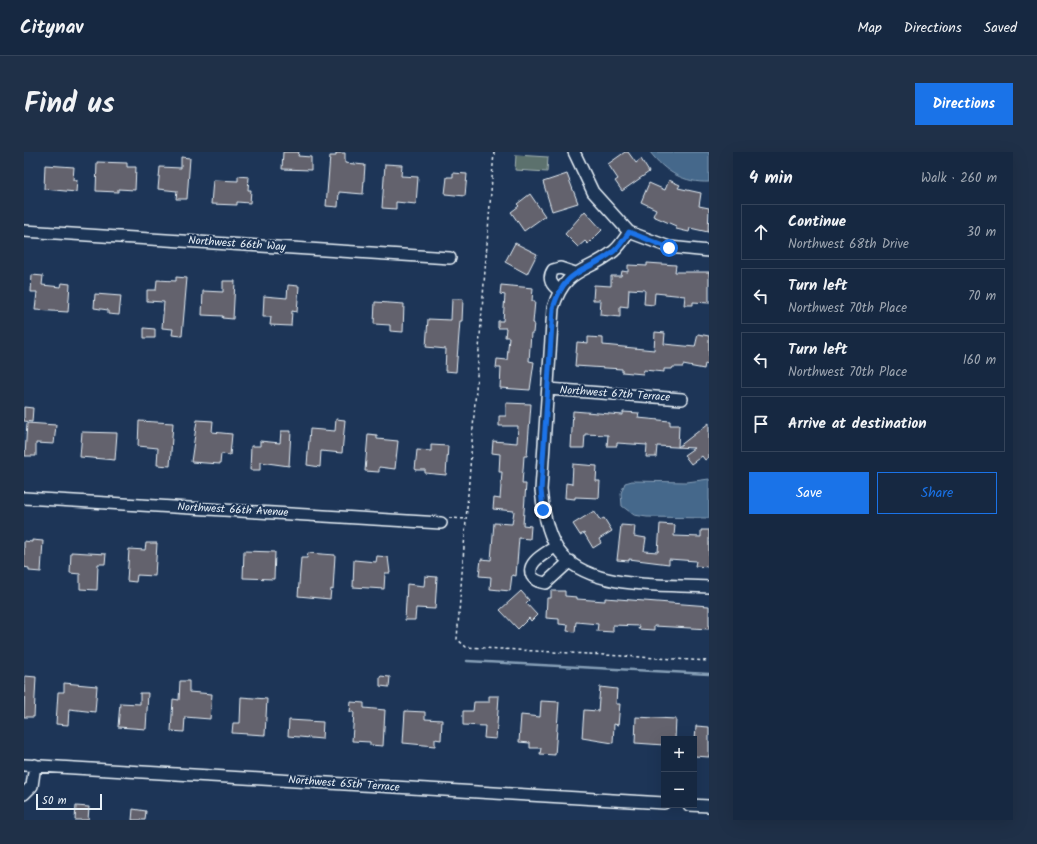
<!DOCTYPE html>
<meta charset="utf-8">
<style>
body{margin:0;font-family:Kalam,sans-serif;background:#1f3048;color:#f1f3f6}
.controls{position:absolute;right:12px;bottom:12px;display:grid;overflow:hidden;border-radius:0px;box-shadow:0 4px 16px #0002}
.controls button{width:36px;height:36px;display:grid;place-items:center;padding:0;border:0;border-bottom:1px solid #35445a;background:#162841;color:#f1f3f6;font:20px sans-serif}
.scale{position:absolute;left:12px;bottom:10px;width:66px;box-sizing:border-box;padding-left:4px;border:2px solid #e8f1f8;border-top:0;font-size:11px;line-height:14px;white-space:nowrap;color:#e8f1f8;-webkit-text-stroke:3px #1d3557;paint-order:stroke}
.stop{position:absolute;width:12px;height:12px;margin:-9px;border:3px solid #1a73e8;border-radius:50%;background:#fff}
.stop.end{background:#1a73e8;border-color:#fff;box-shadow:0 1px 4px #0008}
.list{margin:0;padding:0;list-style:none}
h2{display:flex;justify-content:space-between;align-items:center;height:52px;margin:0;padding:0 16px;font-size:17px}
h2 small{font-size:13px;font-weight:400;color:#9ea6b1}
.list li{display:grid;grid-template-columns:26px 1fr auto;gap:12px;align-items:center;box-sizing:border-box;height:56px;margin:0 8px 8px;padding:0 8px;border:1px solid #35445a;border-radius:0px}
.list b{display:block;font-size:15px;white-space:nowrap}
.list p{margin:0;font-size:13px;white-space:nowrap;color:#9ea6b1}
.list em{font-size:13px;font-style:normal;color:#9ea6b1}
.actions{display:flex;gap:8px;padding:12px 16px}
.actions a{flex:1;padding:9px 0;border:1px solid #1a73e8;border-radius:0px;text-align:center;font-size:14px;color:#1a73e8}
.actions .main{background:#1a73e8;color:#fff}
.icon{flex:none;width:22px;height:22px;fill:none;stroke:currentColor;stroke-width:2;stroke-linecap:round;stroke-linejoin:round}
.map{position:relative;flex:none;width:685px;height:668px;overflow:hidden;border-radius:0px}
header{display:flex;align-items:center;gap:24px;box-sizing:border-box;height:56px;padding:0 20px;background:#162841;border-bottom:1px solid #35445a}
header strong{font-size:19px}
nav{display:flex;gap:22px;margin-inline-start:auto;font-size:14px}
.intro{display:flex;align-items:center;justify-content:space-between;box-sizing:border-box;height:96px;padding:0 24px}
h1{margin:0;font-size:28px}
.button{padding:10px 18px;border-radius:0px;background:#1a73e8;color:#fff;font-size:14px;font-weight:700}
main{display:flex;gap:24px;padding:0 24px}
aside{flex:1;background:#162841;border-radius:0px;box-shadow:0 4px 16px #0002}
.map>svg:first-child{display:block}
</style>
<header>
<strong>Citynav</strong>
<nav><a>Map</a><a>Directions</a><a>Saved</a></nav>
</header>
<div class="intro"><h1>Find us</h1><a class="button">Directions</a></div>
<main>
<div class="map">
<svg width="685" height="668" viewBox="0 0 685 668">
<rect width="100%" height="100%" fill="#1d3557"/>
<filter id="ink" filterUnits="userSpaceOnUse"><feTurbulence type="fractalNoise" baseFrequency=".025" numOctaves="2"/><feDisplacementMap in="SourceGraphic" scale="8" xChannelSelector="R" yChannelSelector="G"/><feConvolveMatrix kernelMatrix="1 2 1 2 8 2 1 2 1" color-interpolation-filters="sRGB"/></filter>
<g filter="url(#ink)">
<path fill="#5b716d" stroke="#a2b1b2" d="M 492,3 L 524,5 L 523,20 L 491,18 Z"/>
<path fill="#44688b" stroke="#869fb7" d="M 626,0 L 685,0 L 685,30 C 660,31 641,20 626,0 Z
M 685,327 L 685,366 L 623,365 L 610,363 L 598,354 L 597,341 L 601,331 L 608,329 L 663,330 Z"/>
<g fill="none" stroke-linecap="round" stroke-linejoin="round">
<path stroke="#869fb7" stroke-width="2.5" d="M 443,509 L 685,522"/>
</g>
<path fill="#63626d" stroke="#e8f1f8" d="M 259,0 L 275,0 L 274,4 L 287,5 L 287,18 L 258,17 Z
M 601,0 L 604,0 L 612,11 L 617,7 L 625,20 L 598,39 L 591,29 L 594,27 L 584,12 Z
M 312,1 L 321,1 L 321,11 L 341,13 L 339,42 L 315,40 L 314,55 L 302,54 L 306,4 L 312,4 Z
M 157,5 L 166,6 L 163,47 L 152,47 L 153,39 L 134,37 L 136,15 L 157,16 Z
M 73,10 L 103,11 L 103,15 L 112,15 L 111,38 L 94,37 L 94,40 L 72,39 Z
M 361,12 L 378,13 L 377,24 L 394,25 L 392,52 L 372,50 L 372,57 L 358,56 Z
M 21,13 L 50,15 L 49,28 L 53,28 L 52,40 L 20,37 Z
M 429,21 L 443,22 L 441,44 L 421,42 L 423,25 L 429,25 Z
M 543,22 L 554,51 L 528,59 L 519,30 Z
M 214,24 L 225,25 L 224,38 L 227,38 L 226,51 L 213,50 L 213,53 L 187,52 L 189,28 L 214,29 Z
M 645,28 L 656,33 L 654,36 L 677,41 L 675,54 L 685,56 L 684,80 L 666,76 L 665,80 L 652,77 L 652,74 L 629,64 L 632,57 L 617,50 L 625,31 L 641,38 Z
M 506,42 L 521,64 L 500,79 L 487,60 L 495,54 L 493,52 Z
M 561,59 L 578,78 L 564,92 L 561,89 L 554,95 L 541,82 Z
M 491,91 L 513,102 L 503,122 L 481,110 Z
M 623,111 L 652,113 L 651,120 L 685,120 L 685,151 L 669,150 L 669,153 L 660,153 L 661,144 L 631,141 L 630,153 L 620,152 L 621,138 L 605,137 L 604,155 L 596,154 L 596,165 L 576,163 L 577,148 L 569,148 L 570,133 L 587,134 L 587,124 L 597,124 L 598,119 L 604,120 L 604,113 L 623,114 Z
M 8,123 L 19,124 L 18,133 L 37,135 L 38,131 L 46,132 L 44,160 L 11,158 L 13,140 L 7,140 Z
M 152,125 L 163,126 L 158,184 L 148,183 L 149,177 L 138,176 L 140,150 L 123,149 L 123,138 L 132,138 L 133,128 L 152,129 Z
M 199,129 L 211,129 L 209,167 L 198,166 L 199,164 L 178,163 L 179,139 L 199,140 Z
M 264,133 L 275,134 L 273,160 L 268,159 L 267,174 L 246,173 L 247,165 L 239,165 L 240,144 L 263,146 Z
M 477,133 L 509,136 L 508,149 L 511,149 L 509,171 L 510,171 L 509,181 L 507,181 L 505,209 L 510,210 L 506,238 L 476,236 L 477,216 L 472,216 L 473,207 L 483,208 L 485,185 L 481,185 L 482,176 L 474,176 L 474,169 L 479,169 L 481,143 L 476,142 Z
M 71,142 L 97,144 L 95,163 L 84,162 L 84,158 L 70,156 Z
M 428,147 L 439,147 L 438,169 L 436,169 L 432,220 L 421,219 L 422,197 L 402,195 L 404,167 L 427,168 Z
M 351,150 L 380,152 L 379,180 L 366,179 L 366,173 L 350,172 Z
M 120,176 L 131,177 L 131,186 L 120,186 Z
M 631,180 L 641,181 L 640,192 L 671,195 L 674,182 L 685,184 L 685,213 L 681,212 L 680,217 L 659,213 L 659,215 L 649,215 L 648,217 L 640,217 L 640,220 L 620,218 L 619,222 L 598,220 L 598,217 L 551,214 L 553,190 L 564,191 L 564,185 L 579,186 L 579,193 L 630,198 Z
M 482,251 L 507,252 L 503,304 L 500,304 L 498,332 L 502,332 L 499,373 L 507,374 L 506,387 L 495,386 L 492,424 L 488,423 L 486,439 L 466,437 L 467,425 L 455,424 L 457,407 L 467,408 L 470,371 L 488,372 L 490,359 L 469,357 L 470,346 L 476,347 L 478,320 L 475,320 L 476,302 L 468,301 L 469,289 L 493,291 L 494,274 L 475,274 L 475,264 L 482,264 Z
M 0,255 L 9,256 L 8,270 L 0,269 Z
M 549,259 L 599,263 L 599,260 L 615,261 L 614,266 L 646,269 L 646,273 L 655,273 L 654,295 L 685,271 L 685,305 L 681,308 L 678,304 L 667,312 L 660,303 L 670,296 L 633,294 L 632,305 L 622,305 L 623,293 L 593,291 L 593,294 L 583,294 L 584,283 L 561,282 L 560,296 L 547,296 Z
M 312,267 L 321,268 L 318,301 L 297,299 L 296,315 L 283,313 L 286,277 L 311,279 Z
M 173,268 L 189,269 L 188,280 L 208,282 L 206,303 L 197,302 L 196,312 L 167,310 Z
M 115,269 L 149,271 L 146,314 L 133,313 L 134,296 L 114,294 Z
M 3,271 L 32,273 L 30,292 L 12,291 L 12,304 L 1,304 Z
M 257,279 L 267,279 L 265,314 L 236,310 L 236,318 L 226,318 L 227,294 L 236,294 L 236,289 L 256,291 Z
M 58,280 L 93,281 L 91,308 L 56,305 Z
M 344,282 L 353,283 L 353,287 L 374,289 L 371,317 L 355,315 L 355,320 L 341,319 Z
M 407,293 L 424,294 L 422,323 L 401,321 L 401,318 L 391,318 L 393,298 L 407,299 Z
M 549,312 L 573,314 L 572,329 L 576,329 L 575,346 L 551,345 L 551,347 L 541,346 L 542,331 L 548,332 Z
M 570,359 L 576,368 L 580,366 L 588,379 L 575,387 L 577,391 L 569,396 L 560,381 L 556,383 L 549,372 Z
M 636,372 L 651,373 L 650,384 L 677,385 L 677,378 L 685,378 L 685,415 L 671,414 L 672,409 L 645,407 L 645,412 L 605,407 L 605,409 L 593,408 L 597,373 L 611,374 L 610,384 L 622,386 L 620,399 L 634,400 Z
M 8,388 L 19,389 L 17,420 L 5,419 L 5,416 L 0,415 L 0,389 L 8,390 Z
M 122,391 L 133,391 L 131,424 L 113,423 L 112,430 L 103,429 L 105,397 L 121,398 Z
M 220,399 L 251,400 L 250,427 L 219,426 Z
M 47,400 L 82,402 L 81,412 L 74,412 L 73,438 L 56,437 L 56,422 L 46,421 Z
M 284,401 L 311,403 L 309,438 L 307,437 L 306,447 L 274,444 L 277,406 L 283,406 Z
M 353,404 L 364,405 L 366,421 L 361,421 L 360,437 L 329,435 L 330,408 L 352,410 Z
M 401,424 L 413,425 L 411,457 L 392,456 L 391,468 L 381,468 L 383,432 L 400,434 Z
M 497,439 L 505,448 L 502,451 L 513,463 L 507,469 L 505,466 L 494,477 L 476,458 Z
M 527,439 L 541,439 L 541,444 L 553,445 L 553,447 L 581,449 L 581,446 L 685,454 L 685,477 L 630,474 L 630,478 L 614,477 L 615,474 L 589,473 L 589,480 L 573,479 L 574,472 L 552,470 L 551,480 L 543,479 L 544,473 L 535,472 L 535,467 L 522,466 L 523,446 L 527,446 Z
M 1,524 L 12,525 L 10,565 L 0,565 Z
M 356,524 L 366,525 L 365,535 L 356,534 Z
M 156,529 L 165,529 L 165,540 L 188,542 L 186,567 L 161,565 L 160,580 L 147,579 L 149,547 L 155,548 Z
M 40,531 L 73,534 L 71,560 L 45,557 L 44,573 L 32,572 L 34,540 L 40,540 Z
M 576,535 L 593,537 L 592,552 L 596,552 L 594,573 L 590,572 L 589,591 L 558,586 L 560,558 L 574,559 Z
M 116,541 L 124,541 L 122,577 L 94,575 L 96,551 L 116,552 Z
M 465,544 L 475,544 L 472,587 L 460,586 L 461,574 L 439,573 L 439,559 L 449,559 L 450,550 L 465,550 Z
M 217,545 L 243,547 L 241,583 L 208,581 L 209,571 L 216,571 Z
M 517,549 L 535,550 L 531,603 L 516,602 L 517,596 L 506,596 L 506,591 L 495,590 L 497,563 L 516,565 Z
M 327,550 L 340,551 L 340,556 L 361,558 L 359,594 L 346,593 L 346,590 L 328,589 L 330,560 L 326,560 Z
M 381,559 L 401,560 L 401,567 L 418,568 L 417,588 L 411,587 L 411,594 L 379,591 Z
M 612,565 L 652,567 L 651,587 L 640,587 L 640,593 L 611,591 Z
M 265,568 L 299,570 L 298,587 L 264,584 Z
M 672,574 L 685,575 L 685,605 L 670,604 Z
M 52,654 L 65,655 L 64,668 L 51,668 Z
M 109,657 L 122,659 L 121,668 L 108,668 Z"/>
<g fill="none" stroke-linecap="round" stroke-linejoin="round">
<defs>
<path id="minor" d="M 550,0 L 569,40 L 605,80 L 645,95 L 685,99
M 0,79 L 426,106
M 605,80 C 601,86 596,94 590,99 C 562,122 542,114 529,156 L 517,338 C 519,358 524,388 539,404 C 571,438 641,432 685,435
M 536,139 C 528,134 523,127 529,118 L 536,116 L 551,121
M 524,237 L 658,247
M 0,346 L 417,371
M 532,394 C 523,401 501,410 508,424 C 511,429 516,430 522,431 L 546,409
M 0,613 L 640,651
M 0,642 L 8,634 L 11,613
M 665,653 L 685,654"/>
</defs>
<use href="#minor" stroke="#e8f1f8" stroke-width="14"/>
<path stroke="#e8f1f8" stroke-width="1.5" stroke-dasharray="3 3" stroke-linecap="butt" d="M 470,0 L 433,487 L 442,495 L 685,509
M 425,366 L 443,367"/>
<use href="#minor" stroke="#1d3557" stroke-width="11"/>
</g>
</g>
<g fill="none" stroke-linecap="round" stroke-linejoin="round" filter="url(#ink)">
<path stroke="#1a73e8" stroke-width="5" d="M 519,358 L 517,338 L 529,156 C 542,114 562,122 590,99 C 596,94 601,86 605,80 L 645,96"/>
</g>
<g text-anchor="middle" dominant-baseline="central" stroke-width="4" stroke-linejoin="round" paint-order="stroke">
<g font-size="11" fill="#e8f1f8" stroke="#1d3557">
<text transform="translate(213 92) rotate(4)">Northwest 66th Way</text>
<text transform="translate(591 242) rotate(4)">Northwest 67th Terrace</text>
<text transform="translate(209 358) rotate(3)">Northwest 66th Avenue</text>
<text transform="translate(320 632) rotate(4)">Northwest 65th Terrace</text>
</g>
</g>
</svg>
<div class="controls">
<button>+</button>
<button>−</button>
</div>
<div class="scale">50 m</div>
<div class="stop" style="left:645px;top:96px"></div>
<div class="stop end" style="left:519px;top:358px"></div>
</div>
<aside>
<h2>4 min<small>Walk · 260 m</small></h2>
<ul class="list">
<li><svg class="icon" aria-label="ahead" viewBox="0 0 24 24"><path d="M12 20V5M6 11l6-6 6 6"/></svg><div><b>Continue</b><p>Northwest 68th Drive</p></div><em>30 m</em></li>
<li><svg class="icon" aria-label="left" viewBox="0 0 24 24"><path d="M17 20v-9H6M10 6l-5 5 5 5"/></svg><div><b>Turn left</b><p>Northwest 70th Place</p></div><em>70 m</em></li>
<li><svg class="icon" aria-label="left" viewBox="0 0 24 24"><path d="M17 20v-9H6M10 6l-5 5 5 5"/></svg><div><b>Turn left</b><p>Northwest 70th Place</p></div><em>160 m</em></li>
<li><svg class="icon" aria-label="arrive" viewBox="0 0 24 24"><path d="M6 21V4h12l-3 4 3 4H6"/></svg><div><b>Arrive at destination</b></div></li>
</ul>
<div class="actions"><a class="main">Save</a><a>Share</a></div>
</aside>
</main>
